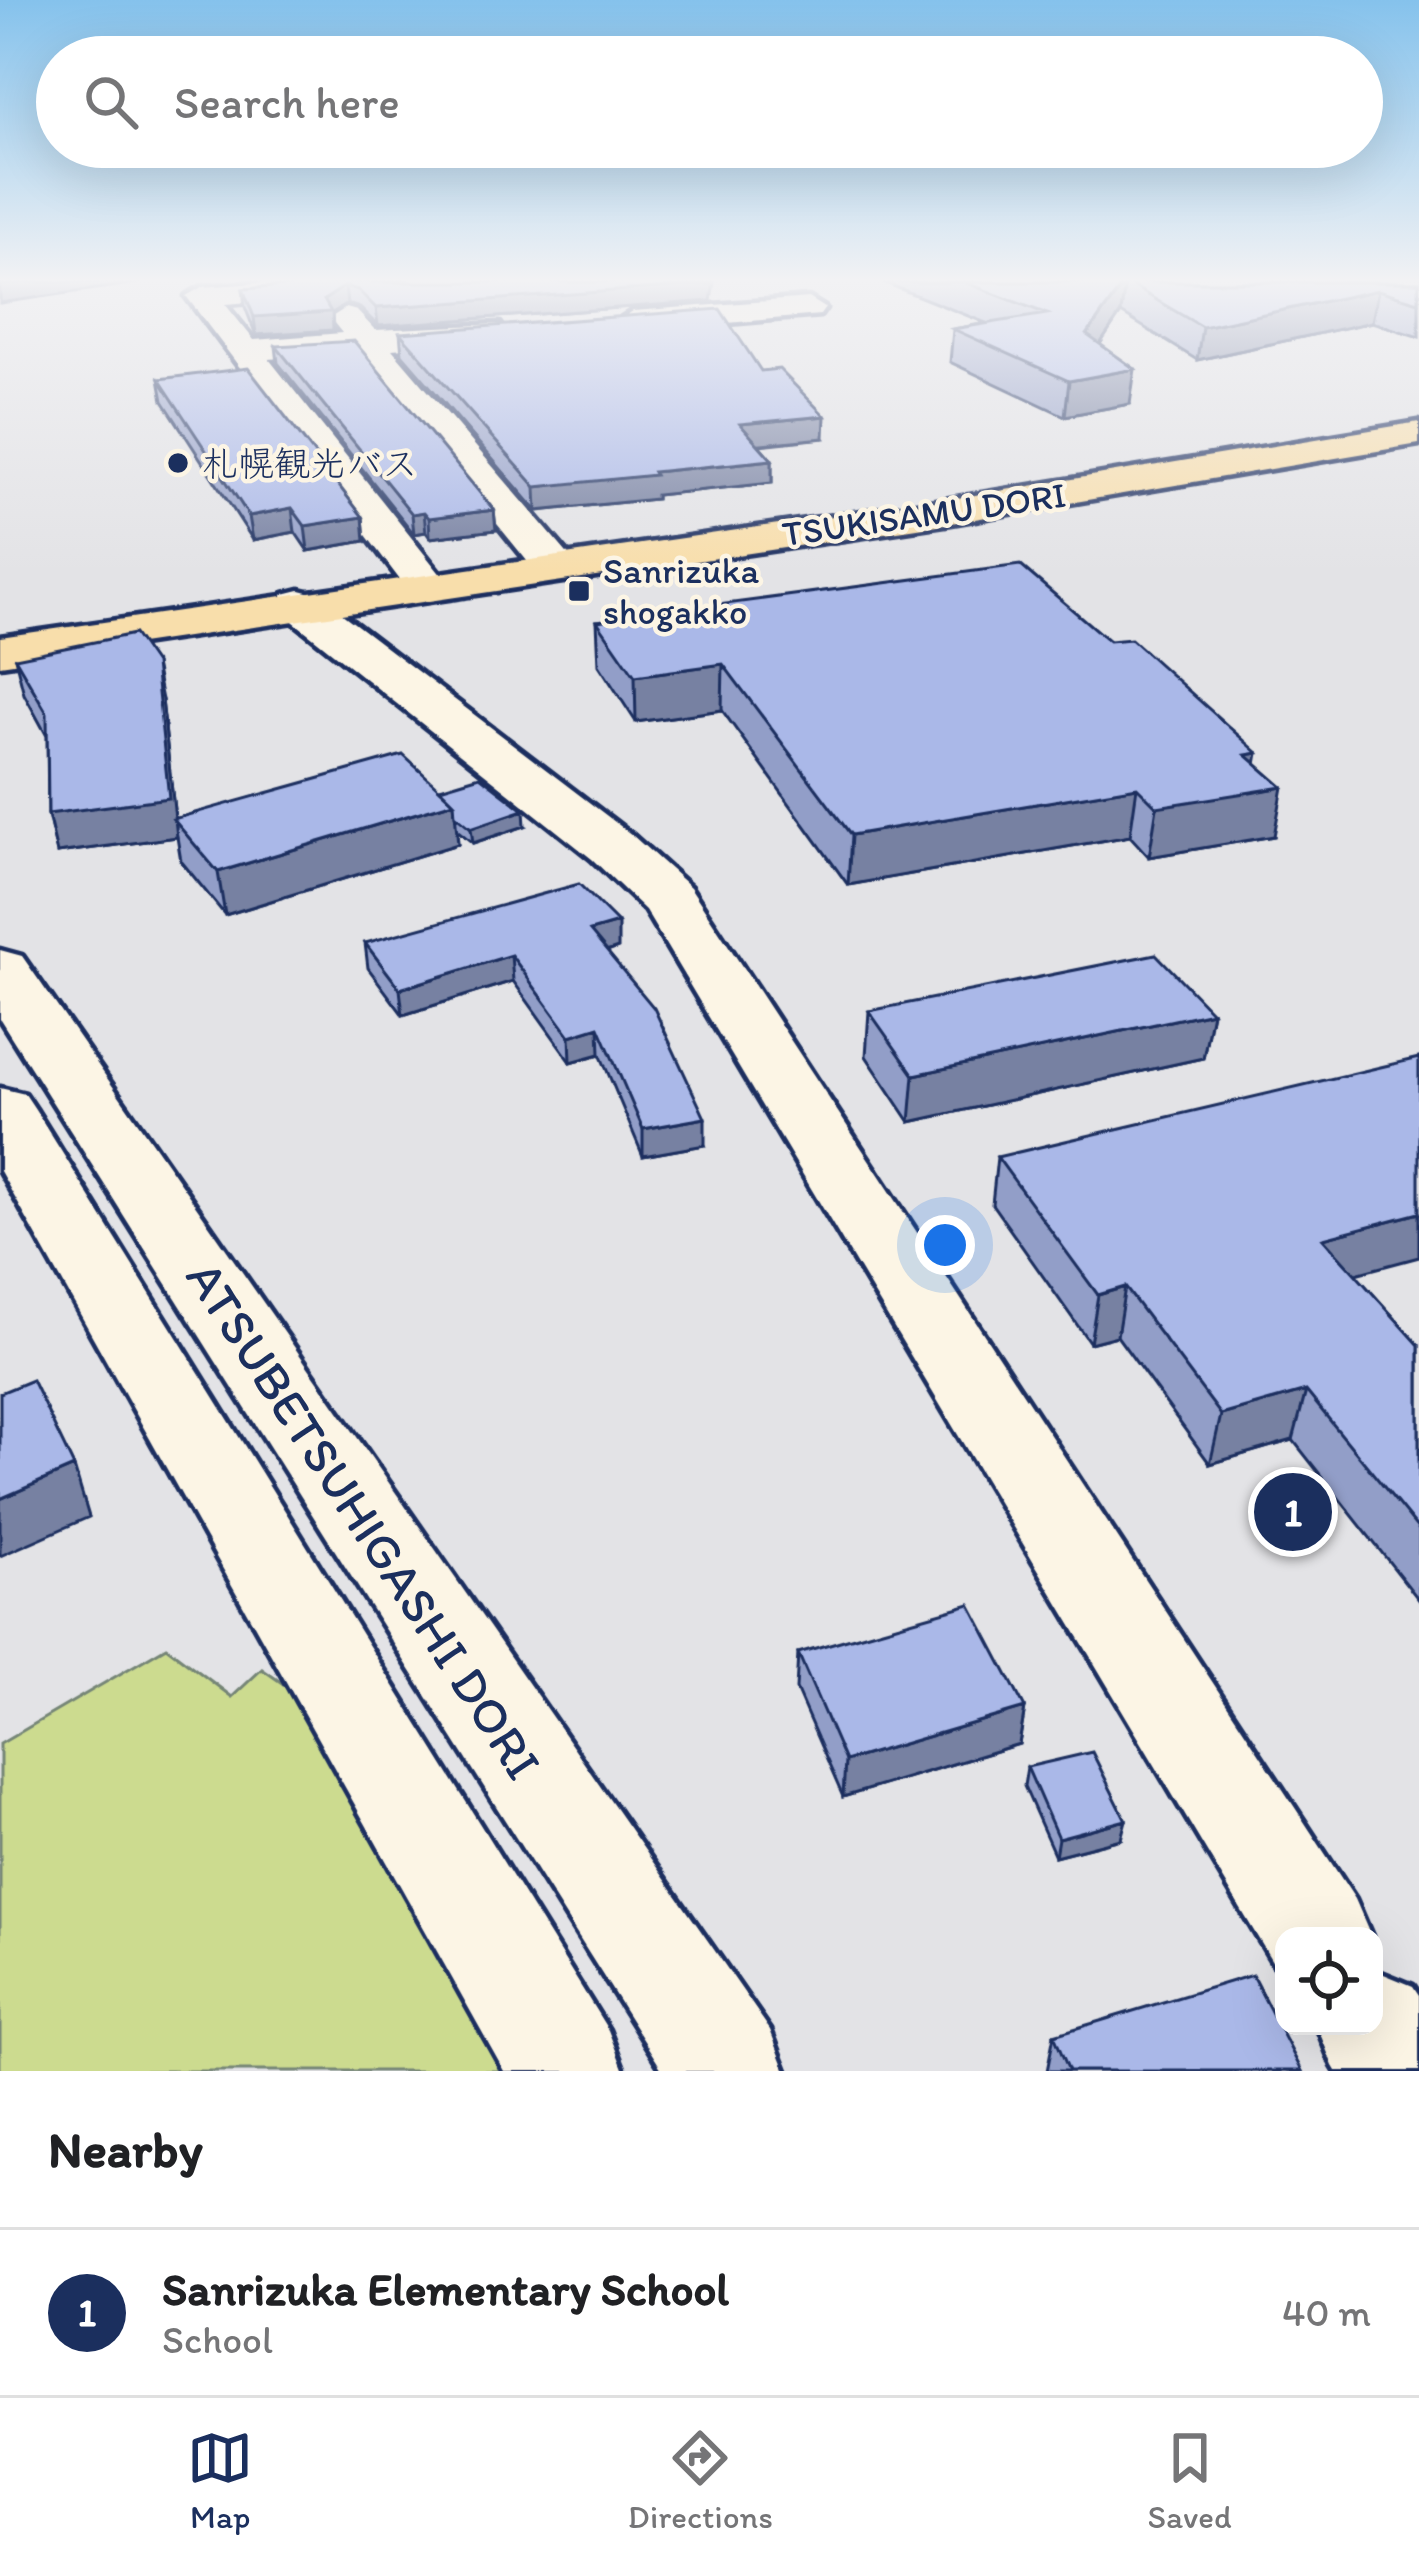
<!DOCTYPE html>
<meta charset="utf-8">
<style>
body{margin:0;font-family:Itim,"Klee One",sans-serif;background:#f6f6f6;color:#202124}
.controls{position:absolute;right:36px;bottom:36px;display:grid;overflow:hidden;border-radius:24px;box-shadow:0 12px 48px #0002}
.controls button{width:108px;height:108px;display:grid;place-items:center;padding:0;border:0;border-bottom:3px solid #e0e0e0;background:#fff;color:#202124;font:60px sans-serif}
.you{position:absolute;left:945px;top:1245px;width:42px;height:42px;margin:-30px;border:9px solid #fff;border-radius:50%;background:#1a73e8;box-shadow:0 0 0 18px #1a73e833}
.badge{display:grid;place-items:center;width:78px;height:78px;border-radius:50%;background:#1b2f5e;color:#fff;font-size:39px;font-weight:700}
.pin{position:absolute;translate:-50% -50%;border:6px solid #fff;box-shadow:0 3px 12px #0006}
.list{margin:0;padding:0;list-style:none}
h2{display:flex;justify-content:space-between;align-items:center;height:156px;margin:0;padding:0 48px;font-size:51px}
h2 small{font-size:39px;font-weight:400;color:#757577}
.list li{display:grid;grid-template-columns:78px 1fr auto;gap:36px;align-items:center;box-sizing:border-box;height:168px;padding:0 48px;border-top:3px solid #e0e0e0}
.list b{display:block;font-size:45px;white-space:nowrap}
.list p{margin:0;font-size:39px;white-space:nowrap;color:#757577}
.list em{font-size:39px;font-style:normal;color:#757577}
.icon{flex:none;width:66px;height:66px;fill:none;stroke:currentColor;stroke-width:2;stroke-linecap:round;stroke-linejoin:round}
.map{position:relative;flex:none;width:1419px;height:2071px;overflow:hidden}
.search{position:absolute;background:#fff;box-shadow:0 12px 48px #0002;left:36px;right:36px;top:36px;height:132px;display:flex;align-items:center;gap:30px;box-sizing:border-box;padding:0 42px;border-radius:66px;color:#757577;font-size:45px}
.sheet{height:324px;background:#fff}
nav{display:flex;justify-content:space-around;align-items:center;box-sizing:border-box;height:168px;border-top:3px solid #e0e0e0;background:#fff;font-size:33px;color:#757577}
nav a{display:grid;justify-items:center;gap:6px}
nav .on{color:#1b2f5e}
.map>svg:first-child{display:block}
</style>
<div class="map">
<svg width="1419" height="2071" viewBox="0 0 1419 2071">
<rect width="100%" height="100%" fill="#e3e3e6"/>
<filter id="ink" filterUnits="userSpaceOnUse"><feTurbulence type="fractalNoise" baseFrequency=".00833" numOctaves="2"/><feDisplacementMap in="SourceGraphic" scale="24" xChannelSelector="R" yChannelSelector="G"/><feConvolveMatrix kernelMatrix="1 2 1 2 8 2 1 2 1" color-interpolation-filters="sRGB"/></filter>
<g filter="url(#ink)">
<path fill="#ccdb8f" stroke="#748576" stroke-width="3" d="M 166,1647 L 232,1697 L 262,1669 L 305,1699 L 525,2071 L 0,2071 L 0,1744 Z"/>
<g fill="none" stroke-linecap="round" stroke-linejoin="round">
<defs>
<path id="minor" d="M 270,282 L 405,282 L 390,291 L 225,304 L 254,340 L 342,333 L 330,318 L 346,308 L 357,311 L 375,330 L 500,324 L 504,331 L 488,341 L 392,349 L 572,559 L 578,568 L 572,577 L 556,581 L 540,577 L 358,352 L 269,359 L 450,586 L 444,596 L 428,599 L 412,596 L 186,296 L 202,287 Z
M 809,298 L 825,308 L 820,315 L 633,331 L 617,321 L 633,311 Z
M 300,590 L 316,594 L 632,835 L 690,887 L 1355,1899 L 1371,1936 L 1284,1936 L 1284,1975 L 1279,1973 L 645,910 L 592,859 L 284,614 L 277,604 L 284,594 Z
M 0,950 L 22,956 L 770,2030 L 786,2071 L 663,2071 L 0,1019 Z
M 0,1088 L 25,1094 L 35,1109 L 608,2030 L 624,2071 L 504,2071 L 0,1171 Z
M 1374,1970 L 1413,1986 L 1419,1995 L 1419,2071 L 1336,2071 L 1333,2066 L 1317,2026 L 1374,2026 Z"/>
<path id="highway" d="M 1419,422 L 1419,444 L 951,523 L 0,665 L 0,637 L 951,499 Z"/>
</defs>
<use href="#minor" stroke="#1b2f5e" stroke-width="9"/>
<use href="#highway" stroke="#1b2f5e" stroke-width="9"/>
<use href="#minor" fill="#fcf5e5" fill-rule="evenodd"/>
<use href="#highway" fill="#f8deab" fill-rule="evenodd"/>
</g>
<path fill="#929ec8" stroke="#1b2f5e" stroke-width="3" d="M 345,282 L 711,301 L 378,326 L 360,308 L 347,304 L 332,313 L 333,330 L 256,335 L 245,307 L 243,289 Z
M 883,282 L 1419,282 L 1419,337 L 1372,322 L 1197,360 L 1121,313 L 1100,344 L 1130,404 L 1065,416 L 950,362 L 953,329 L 986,323 Z
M 400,333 L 761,371 L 824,438 L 759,445 L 772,460 L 772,483 L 656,495 L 656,499 L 537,511 L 402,354 Z
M 276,346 L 494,510 L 496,530 L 430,538 L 426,532 L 414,534 L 278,363 Z
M 159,379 L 363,517 L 365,541 L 308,551 L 295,532 L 253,540 L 163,401 Z
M 597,621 L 1109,641 L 1256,763 L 1274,836 L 1149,857 L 1130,836 L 848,885 L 722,710 L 636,722 L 599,665 Z
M 15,658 L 162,700 L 175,819 L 440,788 L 525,826 L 473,843 L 457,830 L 458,844 L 225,915 L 181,861 L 177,837 L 57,853 L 48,814 L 47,736 L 24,694 Z
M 365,943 L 618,948 L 607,952 L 705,1145 L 643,1156 L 600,1054 L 571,1062 L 513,981 L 403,1015 L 368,968 Z
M 869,1011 L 1212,1012 L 1203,1058 L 910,1122 L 866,1056 Z
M 997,1157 L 1355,1274 L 1419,1345 L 1419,1600 L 1293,1440 L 1210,1464 L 1117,1336 L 1090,1343 L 992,1204 Z
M 798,1653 L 1025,1708 L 1019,1744 L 843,1797 L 796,1689 Z
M 1027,1767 L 1121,1839 L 1055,1856 L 1024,1786 Z
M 1054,2035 L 1302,2071 L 1047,2071 Z"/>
<path fill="#7781a2" stroke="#1b2f5e" stroke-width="3" d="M 26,282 L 144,282 L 0,303 L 0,285 Z
M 714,282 L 711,301 L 378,326 L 376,308 Z
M 1125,282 L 1121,313 L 1083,369 L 1087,335 Z
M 345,286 L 347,304 L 332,313 L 333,330 L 256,335 L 254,317 L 324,300 Z
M 1378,290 L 1372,322 L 1197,360 L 1202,327 Z
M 1135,369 L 1130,404 L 1065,416 L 1069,381 Z
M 825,416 L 824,438 L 740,446 L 740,424 Z
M 772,460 L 772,483 L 656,495 L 656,499 L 537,511 L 536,487 L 653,472 Z
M 292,508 L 295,532 L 253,540 L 249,516 Z
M 494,510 L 496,530 L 430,538 L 429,518 Z
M 424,512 L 426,532 L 414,534 L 412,514 Z
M 363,517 L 365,541 L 308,551 L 305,526 Z
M 155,664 L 162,700 L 177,837 L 57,853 L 48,814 Z
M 723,664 L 722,710 L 636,722 L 635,676 Z
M 1258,753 L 1251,793 L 1283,787 L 1274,836 L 1149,857 L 1157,807 L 1246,755 Z
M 1137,787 L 1130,836 L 848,885 L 851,835 Z
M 454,802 L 458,844 L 225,915 L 218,872 Z
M 524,810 L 525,826 L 473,843 L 471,828 Z
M 618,923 L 618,948 L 591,957 L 590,931 Z
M 511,955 L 513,981 L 403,1015 L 400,989 Z
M 1212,1012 L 1203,1058 L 910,1122 L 914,1075 Z
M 599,1027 L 600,1054 L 571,1062 L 570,1036 Z
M 705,1118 L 705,1145 L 643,1156 L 643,1129 Z
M 1419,1213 L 1419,1257 L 1311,1286 L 1323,1238 Z
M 1125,1287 L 1117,1336 L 1090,1343 L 1098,1295 Z
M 1306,1391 L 1293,1440 L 1210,1464 L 1221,1415 Z
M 74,1467 L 89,1517 L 0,1556 L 0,1499 Z
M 1025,1708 L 1019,1744 L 843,1797 L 845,1761 Z
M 1126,1820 L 1121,1839 L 1055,1856 L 1058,1838 Z"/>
<path fill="#aab8e8" stroke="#1b2f5e" stroke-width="3" d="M 0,282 L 26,282 L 0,285 Z
M 345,282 L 712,282 L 711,284 L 376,308 L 358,290 L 345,286 L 324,300 L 331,312 L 254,317 L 243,289 Z
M 964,282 L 1124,282 L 1087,335 L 1135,369 L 1069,381 L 953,329 L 1047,314 Z
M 1126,282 L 1419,282 L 1419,302 L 1378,290 L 1202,327 Z
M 720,309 L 761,371 L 779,369 L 825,416 L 740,424 L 772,460 L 653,472 L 655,475 L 536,487 L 400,333 Z
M 354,341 L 494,510 L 429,518 L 424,512 L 412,514 L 276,346 Z
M 248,368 L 363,517 L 305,526 L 292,508 L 249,516 L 159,379 Z
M 1020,565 L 1109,641 L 1131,639 L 1258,753 L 1246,755 L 1283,787 L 1157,807 L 1137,787 L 851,835 L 723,664 L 635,676 L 597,621 Z
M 134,634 L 155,664 L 169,798 L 48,814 L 47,713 L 15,658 Z
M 403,755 L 454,802 L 218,872 L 173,819 Z
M 480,776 L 524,810 L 471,828 L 455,815 L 454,802 L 440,788 Z
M 579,884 L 618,923 L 590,931 L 654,1008 L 705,1118 L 643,1129 L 599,1027 L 570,1036 L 511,955 L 400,989 L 365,943 Z
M 1156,954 L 1212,1012 L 914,1075 L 869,1011 Z
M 1419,1058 L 1419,1213 L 1323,1238 L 1419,1345 L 1419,1530 L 1306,1391 L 1221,1415 L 1125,1287 L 1098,1295 L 997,1157 Z
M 32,1380 L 74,1467 L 0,1499 L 0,1393 Z
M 970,1604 L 1025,1708 L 845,1761 L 798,1653 Z
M 1092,1752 L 1126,1820 L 1058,1838 L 1027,1767 Z
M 1252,1975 L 1302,2071 L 1069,2071 L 1054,2035 Z"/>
</g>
<linearGradient id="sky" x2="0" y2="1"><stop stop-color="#85c2ec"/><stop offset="0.49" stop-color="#f2f2f4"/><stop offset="1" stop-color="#f2f2f4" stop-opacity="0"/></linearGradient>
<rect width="1419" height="572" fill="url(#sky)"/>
<g fill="#1b2f5e" stroke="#fcf5e5" stroke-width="4.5">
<circle cx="178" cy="463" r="12"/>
<rect x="567" y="579" width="24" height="24" rx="6"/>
</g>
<g text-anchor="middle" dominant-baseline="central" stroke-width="9" stroke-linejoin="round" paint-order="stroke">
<g font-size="36" fill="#1b2f5e" stroke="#fcf5e5" text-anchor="start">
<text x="202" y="463">札幌観光バス</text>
<text x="603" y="570">Sanrizuka<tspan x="603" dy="41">shogakko</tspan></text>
</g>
<g font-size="36" fill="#1b2f5e" stroke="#fcf5e5">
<text transform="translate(924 514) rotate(-8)">TSUKISAMU DORI</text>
</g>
<g font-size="51" fill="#1b2f5e" stroke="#fcf5e5">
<text transform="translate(364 1520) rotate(57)">ATSUBETSUHIGASHI DORI</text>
</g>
</g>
</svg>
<div class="controls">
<button><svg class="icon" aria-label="locate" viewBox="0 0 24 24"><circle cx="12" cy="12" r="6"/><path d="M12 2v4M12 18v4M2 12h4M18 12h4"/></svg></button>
</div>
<div class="you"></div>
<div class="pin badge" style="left:1293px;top:1512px">1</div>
<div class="search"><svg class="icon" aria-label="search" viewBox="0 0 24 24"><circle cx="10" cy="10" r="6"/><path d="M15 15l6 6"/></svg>Search here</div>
</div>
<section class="sheet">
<h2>Nearby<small></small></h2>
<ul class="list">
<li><span class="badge">1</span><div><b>Sanrizuka Elementary School</b><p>School</p></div><em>40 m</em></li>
</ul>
</section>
<nav>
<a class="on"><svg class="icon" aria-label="map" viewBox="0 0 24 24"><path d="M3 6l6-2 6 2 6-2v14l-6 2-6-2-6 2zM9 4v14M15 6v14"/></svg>Map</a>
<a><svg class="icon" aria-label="directions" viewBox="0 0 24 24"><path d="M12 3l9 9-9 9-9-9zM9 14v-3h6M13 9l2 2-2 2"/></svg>Directions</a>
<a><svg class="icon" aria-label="saved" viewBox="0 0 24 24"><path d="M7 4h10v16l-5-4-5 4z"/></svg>Saved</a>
</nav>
